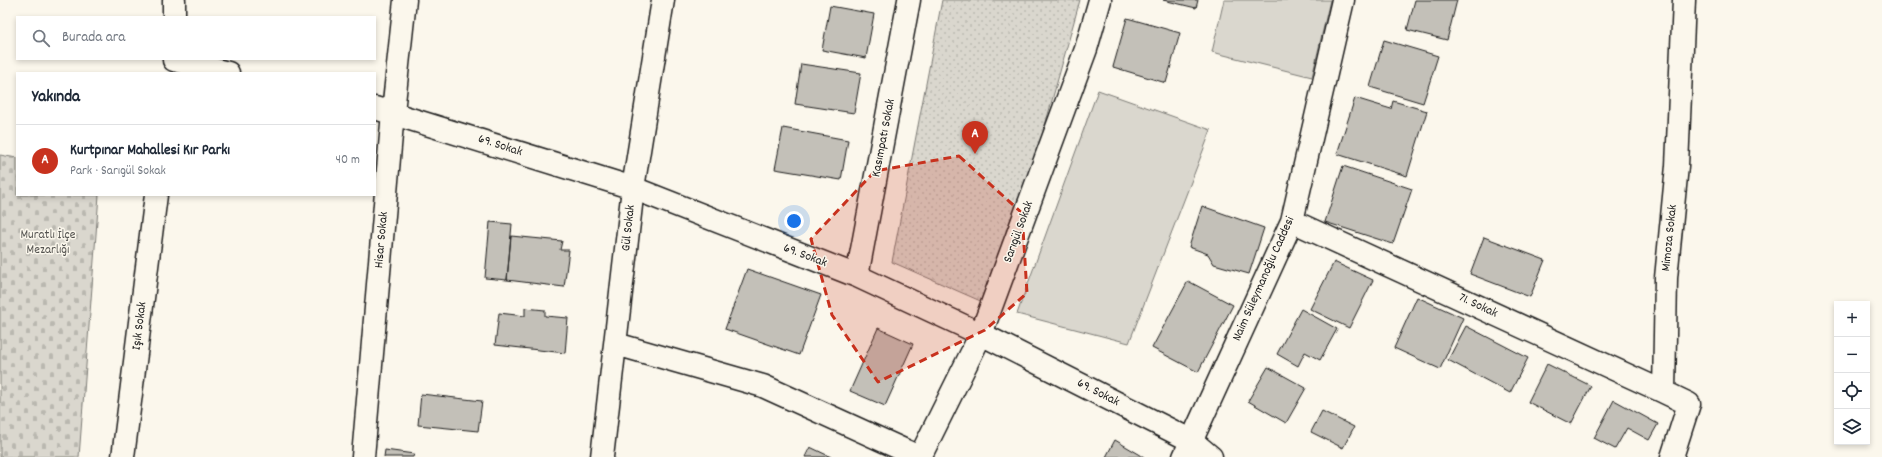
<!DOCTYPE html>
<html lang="tr">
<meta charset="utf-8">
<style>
body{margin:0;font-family:Dekko,sans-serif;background:#f6f6f7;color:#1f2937}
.controls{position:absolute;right:12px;bottom:12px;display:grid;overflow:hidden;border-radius:0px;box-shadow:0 2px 6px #0003}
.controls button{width:36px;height:36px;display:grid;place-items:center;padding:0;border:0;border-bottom:1px solid #e0e1e3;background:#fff;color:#1f2937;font:20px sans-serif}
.you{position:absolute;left:794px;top:221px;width:14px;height:14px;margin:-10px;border:3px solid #fff;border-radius:50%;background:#1a73e8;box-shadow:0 0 0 6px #1a73e833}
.badge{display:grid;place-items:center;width:26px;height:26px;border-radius:50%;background:#c8321e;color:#fff;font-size:13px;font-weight:700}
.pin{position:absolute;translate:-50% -33px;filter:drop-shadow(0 1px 2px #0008)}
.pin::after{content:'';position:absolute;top:21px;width:14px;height:12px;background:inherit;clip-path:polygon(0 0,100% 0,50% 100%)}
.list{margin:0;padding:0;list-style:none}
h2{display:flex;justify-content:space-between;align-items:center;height:52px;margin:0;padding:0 16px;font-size:17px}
h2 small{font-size:13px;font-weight:400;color:#747a83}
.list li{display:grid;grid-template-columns:26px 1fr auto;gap:12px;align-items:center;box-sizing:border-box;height:72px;padding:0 16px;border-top:1px solid #e0e1e3}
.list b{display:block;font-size:15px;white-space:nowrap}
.list p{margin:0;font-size:13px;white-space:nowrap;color:#747a83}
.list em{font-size:13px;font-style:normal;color:#747a83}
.icon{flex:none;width:22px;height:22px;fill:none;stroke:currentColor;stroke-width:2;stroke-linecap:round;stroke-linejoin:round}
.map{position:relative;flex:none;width:1882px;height:457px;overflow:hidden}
.search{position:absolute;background:#fff;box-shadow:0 2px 6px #0003;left:16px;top:16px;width:360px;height:44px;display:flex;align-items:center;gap:10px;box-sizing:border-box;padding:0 14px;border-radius:0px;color:#747a83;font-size:15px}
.panel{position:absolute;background:#fff;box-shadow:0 2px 6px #0003;left:16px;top:72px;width:360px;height:124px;border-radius:0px}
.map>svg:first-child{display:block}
</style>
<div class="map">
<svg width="1882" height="457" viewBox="0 0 1882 457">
<defs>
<pattern id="cemetery-stones" width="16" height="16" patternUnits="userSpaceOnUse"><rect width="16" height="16" fill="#dad7ce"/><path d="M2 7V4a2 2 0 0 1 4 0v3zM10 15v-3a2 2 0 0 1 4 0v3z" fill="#bab8b0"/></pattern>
<pattern id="park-dots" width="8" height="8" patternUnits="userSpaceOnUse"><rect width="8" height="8" fill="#dad7ce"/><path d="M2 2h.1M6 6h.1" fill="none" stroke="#bab8b0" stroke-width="1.8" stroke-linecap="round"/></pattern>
</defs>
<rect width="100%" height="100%" fill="#fbf7ec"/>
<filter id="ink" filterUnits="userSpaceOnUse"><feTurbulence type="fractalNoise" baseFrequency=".025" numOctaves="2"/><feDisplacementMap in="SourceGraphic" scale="8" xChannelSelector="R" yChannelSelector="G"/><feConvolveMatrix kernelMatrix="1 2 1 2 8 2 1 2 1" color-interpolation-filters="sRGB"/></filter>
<g filter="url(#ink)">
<path fill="#dad7ce" stroke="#7b7a75" d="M 1224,0 L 1330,0 L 1312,77 L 1212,52 Z
M 1098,90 L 1211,130 L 1129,343 L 1017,314 Z"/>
<path fill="url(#cemetery-stones)" stroke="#7b7a75" d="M 0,155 L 17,158 L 17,195 L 99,195 L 79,457 L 0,457 Z"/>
<path fill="url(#park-dots)" stroke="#7b7a75" d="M 942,0 L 1080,0 L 1032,172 L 985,303 L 892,262 Z"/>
<path fill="#c3c0b8" stroke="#1c1c1c" d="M 1163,0 L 1198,0 L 1196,8 Z
M 1415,0 L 1457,0 L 1447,40 L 1407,30 Z
M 830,6 L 874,14 L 866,58 L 822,50 Z
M 1127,18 L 1180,33 L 1166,83 L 1113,67 Z
M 1384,40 L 1438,56 L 1423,103 L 1370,87 Z
M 801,64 L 861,73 L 854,113 L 795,104 Z
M 1355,98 L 1391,109 L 1393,101 L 1427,111 L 1407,176 L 1337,154 Z
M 783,128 L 848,140 L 841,180 L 775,169 Z
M 1343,166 L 1412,189 L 1393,244 L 1325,222 Z
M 1202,206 L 1264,228 L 1249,274 L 1214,264 L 1208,254 L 1189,247 Z
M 490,222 L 512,224 L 507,280 L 485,278 Z
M 511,236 L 562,241 L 560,250 L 569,250 L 564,287 L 507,280 Z
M 1484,237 L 1545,260 L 1530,297 L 1470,274 Z
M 1334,262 L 1373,280 L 1349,328 L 1310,309 Z
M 747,269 L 821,295 L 799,355 L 725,329 Z
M 1188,281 L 1233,305 L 1198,372 L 1152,348 Z
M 1417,297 L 1463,318 L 1440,369 L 1394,348 Z
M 525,308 L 545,310 L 545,316 L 568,318 L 565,353 L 495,345 L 499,313 L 525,316 Z
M 1301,309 L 1337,329 L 1320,360 L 1305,352 L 1298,366 L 1277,354 Z
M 1466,326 L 1528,358 L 1510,393 L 1448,360 Z
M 878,328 L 913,344 L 885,406 L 850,391 Z
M 1547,364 L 1591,386 L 1571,424 L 1528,402 Z
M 1268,367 L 1306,388 L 1286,423 L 1248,401 Z
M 421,394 L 482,401 L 478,431 L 418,425 Z
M 1614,400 L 1658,424 L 1649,440 L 1627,428 L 1615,449 L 1594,438 Z
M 1322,411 L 1354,427 L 1343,448 L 1311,432 Z
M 1115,440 L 1144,457 L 1106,457 Z
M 810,447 L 831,457 L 805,457 Z
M 385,450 L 414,454 L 413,457 L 384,457 Z"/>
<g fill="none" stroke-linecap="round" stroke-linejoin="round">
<defs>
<path id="minor" d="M 174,0 L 174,17
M 174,60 L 228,73
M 375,108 L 633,188 L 857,276 L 981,334 L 1192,441 L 1211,457
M 1292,221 L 1664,392
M 857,276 L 909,0
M 616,344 L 763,386 L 919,457
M 123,457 L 156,195
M 363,457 L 393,112 L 405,0
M 602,457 L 633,188 L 663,0
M 920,457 L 981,334 L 1086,49 L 1100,0
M 1184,457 L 1292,221 L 1343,0
M 1672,457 L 1689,404 L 1664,392 L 1666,278 L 1677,166 L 1684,0"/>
</defs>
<use href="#minor" stroke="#1c1c1c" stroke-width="25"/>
<use href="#minor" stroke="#fbf7ec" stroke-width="22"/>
</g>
</g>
<path fill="#c8321e" fill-opacity="0.2" stroke="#c8321e" stroke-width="3" stroke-dasharray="8 5" stroke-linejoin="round" d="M 959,156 L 1022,213 L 1027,293 L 985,330 L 878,382 L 832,315 L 811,239 L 875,171 Z"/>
<g text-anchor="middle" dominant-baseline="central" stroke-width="3" stroke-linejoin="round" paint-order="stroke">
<g font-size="13" fill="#1c1c1c" stroke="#fbf7ec">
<text transform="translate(884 138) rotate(-79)">Kasımpatı Sokak</text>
<text transform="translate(500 146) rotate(18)">69. Sokak</text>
<text transform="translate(629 228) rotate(-84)">Gül Sokak</text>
<text transform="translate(1019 232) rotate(-70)">Sarıgül Sokak</text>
<text transform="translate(1670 238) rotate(-84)">Mimoza Sokak</text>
<text transform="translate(382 240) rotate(-85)">Hisar Sokak</text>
<text transform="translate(805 256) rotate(21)">69. Sokak</text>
<text transform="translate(1264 279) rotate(-66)">Naim Süleymanoğlu Caddesi</text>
<text transform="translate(1478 306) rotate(25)">71. Sokak</text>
<text transform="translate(140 326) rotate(-83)">Işık Sokak</text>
<text transform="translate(1098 393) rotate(27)">69. Sokak</text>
</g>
<g font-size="13" fill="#555451" stroke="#fbf7ec">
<text x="48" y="235">Muratlı İlçe<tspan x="48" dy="15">Mezarlığı</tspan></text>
</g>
</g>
</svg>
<div class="controls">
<button>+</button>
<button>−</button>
<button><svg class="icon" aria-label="locate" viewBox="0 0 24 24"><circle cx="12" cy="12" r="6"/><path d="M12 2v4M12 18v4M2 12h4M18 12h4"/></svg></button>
<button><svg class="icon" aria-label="layers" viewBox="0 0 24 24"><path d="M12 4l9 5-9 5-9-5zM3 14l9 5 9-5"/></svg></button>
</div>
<div class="you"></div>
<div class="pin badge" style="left:975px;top:154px">A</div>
<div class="search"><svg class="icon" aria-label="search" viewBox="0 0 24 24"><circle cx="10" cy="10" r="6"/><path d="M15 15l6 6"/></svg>Burada ara</div>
<section class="panel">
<h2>Yakında<small></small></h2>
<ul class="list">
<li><span class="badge">A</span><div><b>Kurtpınar Mahallesi Kır Parkı</b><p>Park · Sarıgül Sokak</p></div><em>40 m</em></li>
</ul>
</section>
</div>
